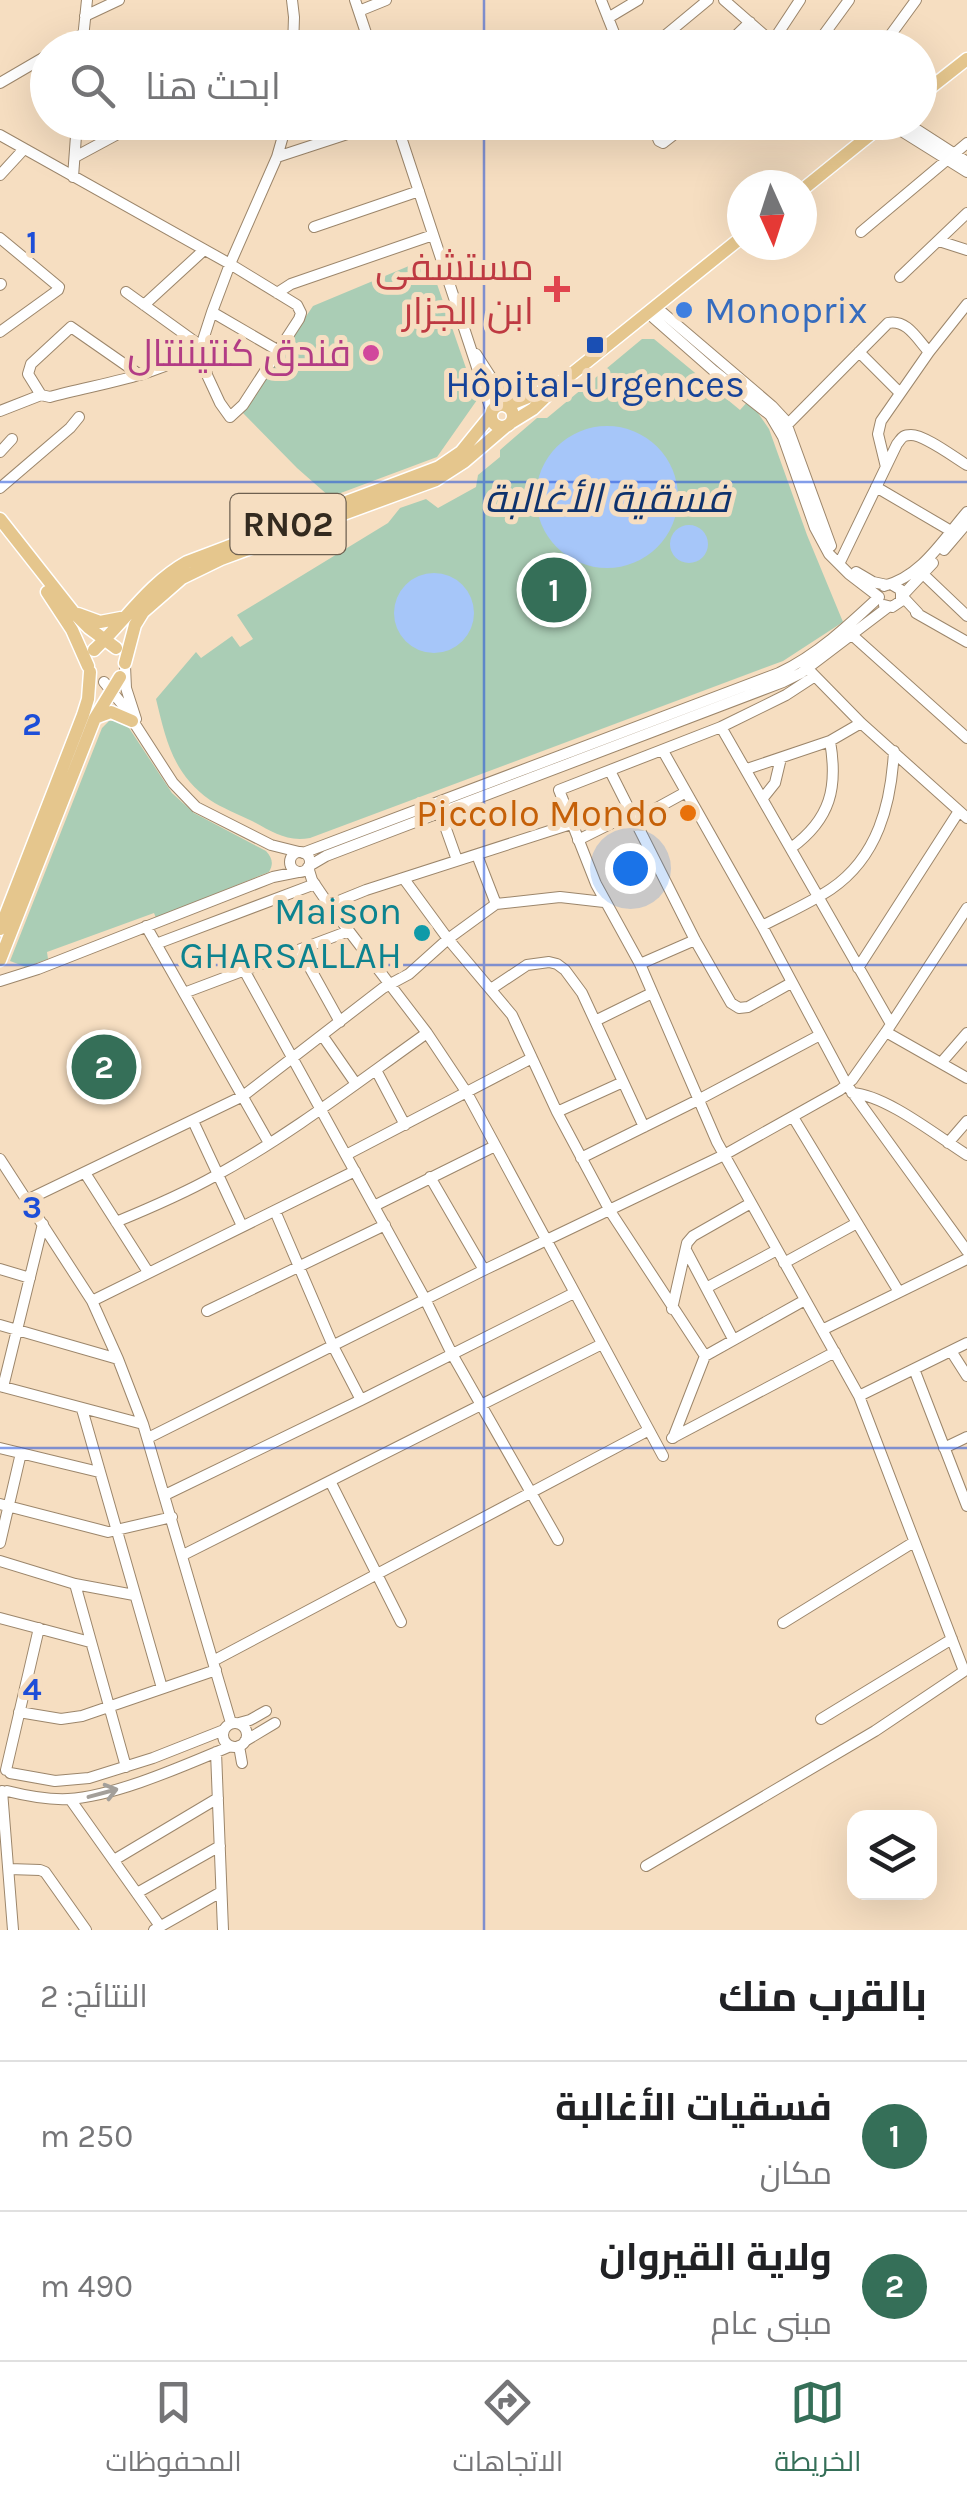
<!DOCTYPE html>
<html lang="ar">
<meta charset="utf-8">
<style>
body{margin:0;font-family:Karla,Cairo,sans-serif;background:#f6f6f6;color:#202124;direction:rtl}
.controls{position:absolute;right:30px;bottom:30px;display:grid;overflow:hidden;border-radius:20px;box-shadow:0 10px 40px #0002}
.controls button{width:90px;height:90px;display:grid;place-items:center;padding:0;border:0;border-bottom:2px solid #e0e0e0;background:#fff;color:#202124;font:50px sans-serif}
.compass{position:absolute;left:727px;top:170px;width:90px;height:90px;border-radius:50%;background:#fff;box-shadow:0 10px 40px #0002;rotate:177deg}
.you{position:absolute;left:630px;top:868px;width:35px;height:35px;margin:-25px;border:8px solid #fff;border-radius:50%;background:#1a73e8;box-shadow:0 0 0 15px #1a73e833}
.badge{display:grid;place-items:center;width:65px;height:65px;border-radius:50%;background:#356f58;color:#fff;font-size:32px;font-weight:700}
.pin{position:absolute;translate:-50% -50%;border:5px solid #fff;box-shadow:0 2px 10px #0006}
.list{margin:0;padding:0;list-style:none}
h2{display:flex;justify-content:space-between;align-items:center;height:130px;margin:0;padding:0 40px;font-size:42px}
h2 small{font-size:32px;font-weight:400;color:#757577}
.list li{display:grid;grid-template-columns:65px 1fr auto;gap:30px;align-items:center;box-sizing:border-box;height:150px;padding:0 40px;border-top:2px solid #e0e0e0}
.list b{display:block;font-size:38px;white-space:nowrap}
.list p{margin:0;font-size:32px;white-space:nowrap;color:#757577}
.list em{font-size:32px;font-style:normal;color:#757577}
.icon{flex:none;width:55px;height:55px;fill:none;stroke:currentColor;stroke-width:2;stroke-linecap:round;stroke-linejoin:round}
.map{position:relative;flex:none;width:967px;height:1930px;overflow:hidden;direction:ltr}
.search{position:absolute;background:#fff;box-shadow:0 10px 40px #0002;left:30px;right:30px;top:30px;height:110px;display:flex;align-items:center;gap:25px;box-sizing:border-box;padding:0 35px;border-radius:55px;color:#757577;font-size:38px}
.sheet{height:430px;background:#fff}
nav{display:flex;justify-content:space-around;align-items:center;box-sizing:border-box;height:140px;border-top:2px solid #e0e0e0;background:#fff;font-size:28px;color:#757577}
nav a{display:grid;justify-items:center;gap:5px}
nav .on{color:#356f58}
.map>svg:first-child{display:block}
</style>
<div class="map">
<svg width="967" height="1930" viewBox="0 0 967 1930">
<rect width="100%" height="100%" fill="#f6dec1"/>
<path fill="#aacdb5" d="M 428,258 L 477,400 L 437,457 L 330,497 L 297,468 L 242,412 L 313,306 Z
M 642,339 L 654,339 L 740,410 L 749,400 L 769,429 L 807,535 L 843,622 L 783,661 L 310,838 C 286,842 273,832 252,821 C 238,814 222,808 210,800 C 173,774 166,740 156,699 L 196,652 L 201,658 L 232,636 L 240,647 L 253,639 L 237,615 L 388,523 L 400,508 L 426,499 L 438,508 L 476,487 L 478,475 L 500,457 L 500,450 L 537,418 L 547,418 Z
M 109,721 L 118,721 L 129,728 L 172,793 L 194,813 L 266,851 C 272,858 274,863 269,872 L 156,918 L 154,913 L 47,952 L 48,959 L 26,967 L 10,961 L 102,728 Z"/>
<path fill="#a6c6f9" d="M536 497a71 71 0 1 1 142 0a71 71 0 1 1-142 0Z
M670 544a19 19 0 1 1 38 0a19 19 0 1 1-38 0Z
M394 613a40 40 0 1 1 80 0a40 40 0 1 1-80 0Z"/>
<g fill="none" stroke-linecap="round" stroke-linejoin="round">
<defs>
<path id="minor" d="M 292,0 L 294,17 L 293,48
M 355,0 L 371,48
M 601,0 L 620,48
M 724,0 L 779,48
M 359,11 L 386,0
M 85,16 L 119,0
M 608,18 L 638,0
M 773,41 L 800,0
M 60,48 L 83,34
M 82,48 L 87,0
M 124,48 L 135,43
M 650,48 L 708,0
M 723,48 L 750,22
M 814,48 L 849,0
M 881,48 L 916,0
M 0,83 L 48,55
M 396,122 L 492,413
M 651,122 L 659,141 L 663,143 L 690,122
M 863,122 L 874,133
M 887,122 L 967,172
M 905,122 L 967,162
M 0,135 L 230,264 L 297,305 L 301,313 L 299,319 L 243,405 L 230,417 L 220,403 L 207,375 L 201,346 L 212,312 L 230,264 L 277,157 L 287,122
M 75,157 L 140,122
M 277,157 L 384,122
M 0,175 L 24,149
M 73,177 L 77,122
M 314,227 L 419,191
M 861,232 L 967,143
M 0,238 L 59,287 L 58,290 L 0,332
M 939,241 L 967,250
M 900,277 L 967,213
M 0,285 L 1,284
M 126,292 L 201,346
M 277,293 L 291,284 L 433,235
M 144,305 L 204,250
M 656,307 L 772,406 L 785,420 L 831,546
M 212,312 L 279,351
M 859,352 L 900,393
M 476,354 L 494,382 L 504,405
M 140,375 L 71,327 L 31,364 L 28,374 L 41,395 L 50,397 C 100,383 160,377 201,346
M 0,411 L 41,395
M 781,427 L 787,425 L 888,323 C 907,319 917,339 929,352
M 0,452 L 12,439
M 886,467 L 878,434 L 881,421 L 929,352 L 967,304
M 876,487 L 951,531
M 0,488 L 70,428 L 79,417
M 944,550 L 967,523
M 841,560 L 897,444 C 902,438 902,435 911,435 C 925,435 955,458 967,465
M 856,572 L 873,582 L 887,585
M 923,574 L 967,616
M 884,586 C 922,576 942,541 967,512
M 884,605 L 892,607 L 901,601 L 901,590 L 891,584
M 916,613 L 967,642
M 918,613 L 902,596 L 933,563
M 852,635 L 967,738
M 125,666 L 126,688 L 136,719
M 811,672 L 861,723 L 967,818
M 815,676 L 786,695 L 721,727 L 559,790 L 596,884 L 640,964 L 717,1142 L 859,1396 L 964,1671
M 104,682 L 122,704 L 173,783 L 196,807 L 271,845 L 299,852
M 721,727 L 891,1024
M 663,751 L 762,926 L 847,1085 L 967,1251
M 747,769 L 830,741 L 861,723
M 610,771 L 695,940 L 731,1003 L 739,1008 L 748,1007 L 791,983
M 763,798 L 775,783 L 781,758
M 440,812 L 457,860
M 635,820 L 686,792
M 578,840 L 632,813
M 791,848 C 831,819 838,787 830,741
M290 862a10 10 0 1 1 20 0a10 10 0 1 1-20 0Z
M 303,853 L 779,673 C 817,655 848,626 879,597 L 849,574 L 829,554 L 815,528 L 783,437 L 770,415 L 714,371 L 648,313
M 477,855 L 496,904
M 309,866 L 326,856 L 783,682 L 801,673 L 888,607
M 308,867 L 312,880 L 329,905 L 427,1033 L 467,1093 L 663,1456
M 404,879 L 448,939 L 512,1015 L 557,1112 L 610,1211 L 705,1356
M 329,905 L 366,890 L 571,824
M 146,926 L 269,1143
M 762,926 C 785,914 810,903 831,889 C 878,857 891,804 894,751
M 156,944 L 315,884
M 300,950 L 340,1022
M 640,964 L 695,940
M 858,968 L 959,811
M 244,970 L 425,1299 L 452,1354 L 558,1540
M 0,981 L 38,969 L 273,877 L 298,872
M 491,989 L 527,965 L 549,962 L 557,964 L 565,970 L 582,993 L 644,1127
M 184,993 L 349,931
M 595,1021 L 652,993
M 886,1032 L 967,1078
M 322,1035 L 356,1084
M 941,1063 L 967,1033
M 376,1070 L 405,1125
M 852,1093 C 886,1095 937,1136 967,1155
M 557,1112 L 623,1082
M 793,1117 L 899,1292
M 193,1121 L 242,1226
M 948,1143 L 967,1121
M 346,1155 L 532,1058
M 581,1158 L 698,1100 L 820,1035
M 0,1159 L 92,1301 L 118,1359 L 143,1424 L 231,1723
M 85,1173 L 148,1272
M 430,1177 L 484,1270
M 27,1200 L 243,1096 L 383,988 L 409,974 L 448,939 L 496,904 L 560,897 L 604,902
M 374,1206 L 495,1146
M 275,1211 L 333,1346 L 361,1400
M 116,1222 C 150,1208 183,1194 215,1176 C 290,1135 358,1082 427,1033
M 686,1250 L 733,1339
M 784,1263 L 857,1223
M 0,1269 L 30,1278
M 706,1288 L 777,1250
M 92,1301 L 355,1171
M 672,1309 L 687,1243 L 693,1236 L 751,1203
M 207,1311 L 385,1225
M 0,1325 L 118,1359
M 822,1330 L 967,1259
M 951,1351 L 967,1376
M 914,1369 L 967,1506
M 0,1386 L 143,1424
M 3,1387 L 43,1224
M 859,1396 L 967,1343
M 82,1409 L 162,1688
M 148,1438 L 484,1270 L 724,1155 L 840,1090 L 852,1080 L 886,1032 L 967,908
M 672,1438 L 835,1352
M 673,1438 L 705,1356 L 805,1300
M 0,1448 L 99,1472
M 944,1448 L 967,1437
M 330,1481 L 401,1622
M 165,1495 L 361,1400 L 574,1293
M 0,1504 L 108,1532 L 172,1517
M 0,1543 L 21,1453
M 183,1555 L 602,1344
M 0,1561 L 75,1584 L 134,1595
M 75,1584 L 126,1767
M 0,1618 L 90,1642
M 783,1623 L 914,1542
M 213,1661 L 649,1430
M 19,1712 L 61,1719 L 82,1716 L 216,1670
M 821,1719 L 952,1639
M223 1735a12 12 0 1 1 24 0a12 12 0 1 1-24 0Z
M 239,1723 L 250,1720 L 266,1711
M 245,1741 L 275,1723
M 239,1746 L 242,1763
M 216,1752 L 223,1930
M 6,1770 L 39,1628
M 10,1773 L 55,1781 L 89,1778 L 153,1758 L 224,1730
M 2,1791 L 13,1930
M 7,1791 C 27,1796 47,1800 68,1799 C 117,1796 185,1765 231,1746
M 70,1799 L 160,1926
M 114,1860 L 218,1798
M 646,1866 L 875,1731 L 966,1670
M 9,1869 L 40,1870 L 45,1872 L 86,1930
M 137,1893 L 220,1846
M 154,1930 L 221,1892"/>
<path id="major" d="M 920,96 L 967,59
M 802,190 L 886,122
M 494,382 L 511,390 L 528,392
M491 416a11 11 0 1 1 22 0a11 11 0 1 1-22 0Z
M 506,406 L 556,386
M 512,422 L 533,409 L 558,385 L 742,237
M 0,519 L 74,613 L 89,628 L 116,648
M 47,592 L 72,630 L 88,666
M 78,614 L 100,622 L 121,618
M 94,650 C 126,620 148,584 187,562 L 439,467 L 461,452 L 491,415
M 125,663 L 135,625 L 143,612 L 182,578 L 221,559 L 436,480 L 464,462 L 505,427
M 95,718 L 111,712 L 132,721
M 0,929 L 83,715 L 88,699 L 90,672
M 0,960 L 95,718 L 120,677"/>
</defs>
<use href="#minor" stroke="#9c866b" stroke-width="12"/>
<use href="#major" stroke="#fff" stroke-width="15"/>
<use href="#minor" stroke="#fff" stroke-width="10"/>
<use href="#major" stroke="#e5c68d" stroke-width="12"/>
</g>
<defs><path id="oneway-shaft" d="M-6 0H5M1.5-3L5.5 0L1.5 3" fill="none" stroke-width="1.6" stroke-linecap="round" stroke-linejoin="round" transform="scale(2.5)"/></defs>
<use stroke="#a39f9a" href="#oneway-shaft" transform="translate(103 1793) rotate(-15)"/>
<path fill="none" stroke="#1d4ed8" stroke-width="2.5" stroke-opacity="0.55" d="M 484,0 L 484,48M 484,122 L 484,1930M 0,482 L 967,482M 0,965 L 967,965M 0,1448 L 967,1448"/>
<path fill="#e0444e" stroke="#f6dec1" stroke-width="4" d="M552 274h10v10h10v10h-10v10h-10v-10h-10v-10h10z"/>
<circle fill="#3f7fe0" stroke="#f6dec1" stroke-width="4" cx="684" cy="310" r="10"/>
<rect fill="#1a4fb4" stroke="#f6dec1" stroke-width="4" x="585" y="335" width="20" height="20" rx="5"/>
<circle fill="#d1479c" stroke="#f6dec1" stroke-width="4" cx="371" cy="353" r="10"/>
<circle fill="#e8710a" stroke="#f6dec1" stroke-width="4" cx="688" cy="813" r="10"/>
<circle fill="#0f9aa8" stroke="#f6dec1" stroke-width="4" cx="422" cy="933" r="10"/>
<g text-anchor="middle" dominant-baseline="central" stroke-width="10" stroke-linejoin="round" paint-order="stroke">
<rect fill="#f6dec1" stroke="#6e6050" stroke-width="2.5" x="230.5" y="494" width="115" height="60" rx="8"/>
<g font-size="35" font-weight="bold" fill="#332a1f">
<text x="288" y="524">RN02</text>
</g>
<g font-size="38" fill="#be3a42" stroke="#f6dec1" text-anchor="end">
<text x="534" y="267">مستشفى<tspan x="534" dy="44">ابن الجزار</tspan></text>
</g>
<g font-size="38" fill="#366cbe" stroke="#f6dec1" text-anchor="start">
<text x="704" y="310">Monoprix</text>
</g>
<g font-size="38" fill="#b23c85" stroke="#f6dec1" text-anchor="end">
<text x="351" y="353">فندق كنتيننتال</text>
</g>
<g font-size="38" fill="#164399" stroke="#f6dec1">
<text x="595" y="384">Hôpital-Urgences</text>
</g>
<g font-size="38" fill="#c56008" stroke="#f6dec1" text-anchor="end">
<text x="668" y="813">Piccolo Mondo</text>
</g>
<g font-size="38" fill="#0d838f" stroke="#f6dec1" text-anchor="end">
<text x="402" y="911">Maison<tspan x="402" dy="44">GHARSALLAH</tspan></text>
</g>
<g font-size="40" font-style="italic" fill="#0e326d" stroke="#f6dec1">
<text x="607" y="498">فسقية الأغالبة</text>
</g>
</g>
<g font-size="32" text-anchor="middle" font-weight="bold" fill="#1d4ed8" stroke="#f6dec1" stroke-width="10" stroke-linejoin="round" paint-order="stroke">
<text x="32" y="253">1</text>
<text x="32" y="735">2</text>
<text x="32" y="1218">3</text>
<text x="32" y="1700">4</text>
</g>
</svg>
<div class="controls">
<button><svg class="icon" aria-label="layers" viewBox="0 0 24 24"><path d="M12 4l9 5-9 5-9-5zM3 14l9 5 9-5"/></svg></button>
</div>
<svg class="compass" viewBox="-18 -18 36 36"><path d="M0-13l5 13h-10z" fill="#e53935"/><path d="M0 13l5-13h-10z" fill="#757577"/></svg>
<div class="you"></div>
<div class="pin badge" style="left:554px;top:590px">1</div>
<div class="pin badge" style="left:104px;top:1067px">2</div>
<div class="search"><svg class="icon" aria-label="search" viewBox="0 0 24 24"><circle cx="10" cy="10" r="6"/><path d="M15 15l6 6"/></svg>ابحث هنا</div>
</div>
<section class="sheet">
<h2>بالقرب منك<small>النتائج: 2</small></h2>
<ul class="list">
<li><span class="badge">1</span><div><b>فسقيات الأغالبة</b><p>مكان</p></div><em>250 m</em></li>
<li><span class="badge">2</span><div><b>ولاية القيروان</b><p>مبنى عام</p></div><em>490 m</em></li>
</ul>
</section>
<nav>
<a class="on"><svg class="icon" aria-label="map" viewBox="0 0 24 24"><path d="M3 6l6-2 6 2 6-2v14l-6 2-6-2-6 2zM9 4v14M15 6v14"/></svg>الخريطة</a>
<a><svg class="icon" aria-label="directions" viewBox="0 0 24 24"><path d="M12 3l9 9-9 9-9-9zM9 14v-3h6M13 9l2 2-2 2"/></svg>الاتجاهات</a>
<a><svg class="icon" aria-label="saved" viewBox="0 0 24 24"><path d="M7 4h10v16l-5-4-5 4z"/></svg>المحفوظات</a>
</nav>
